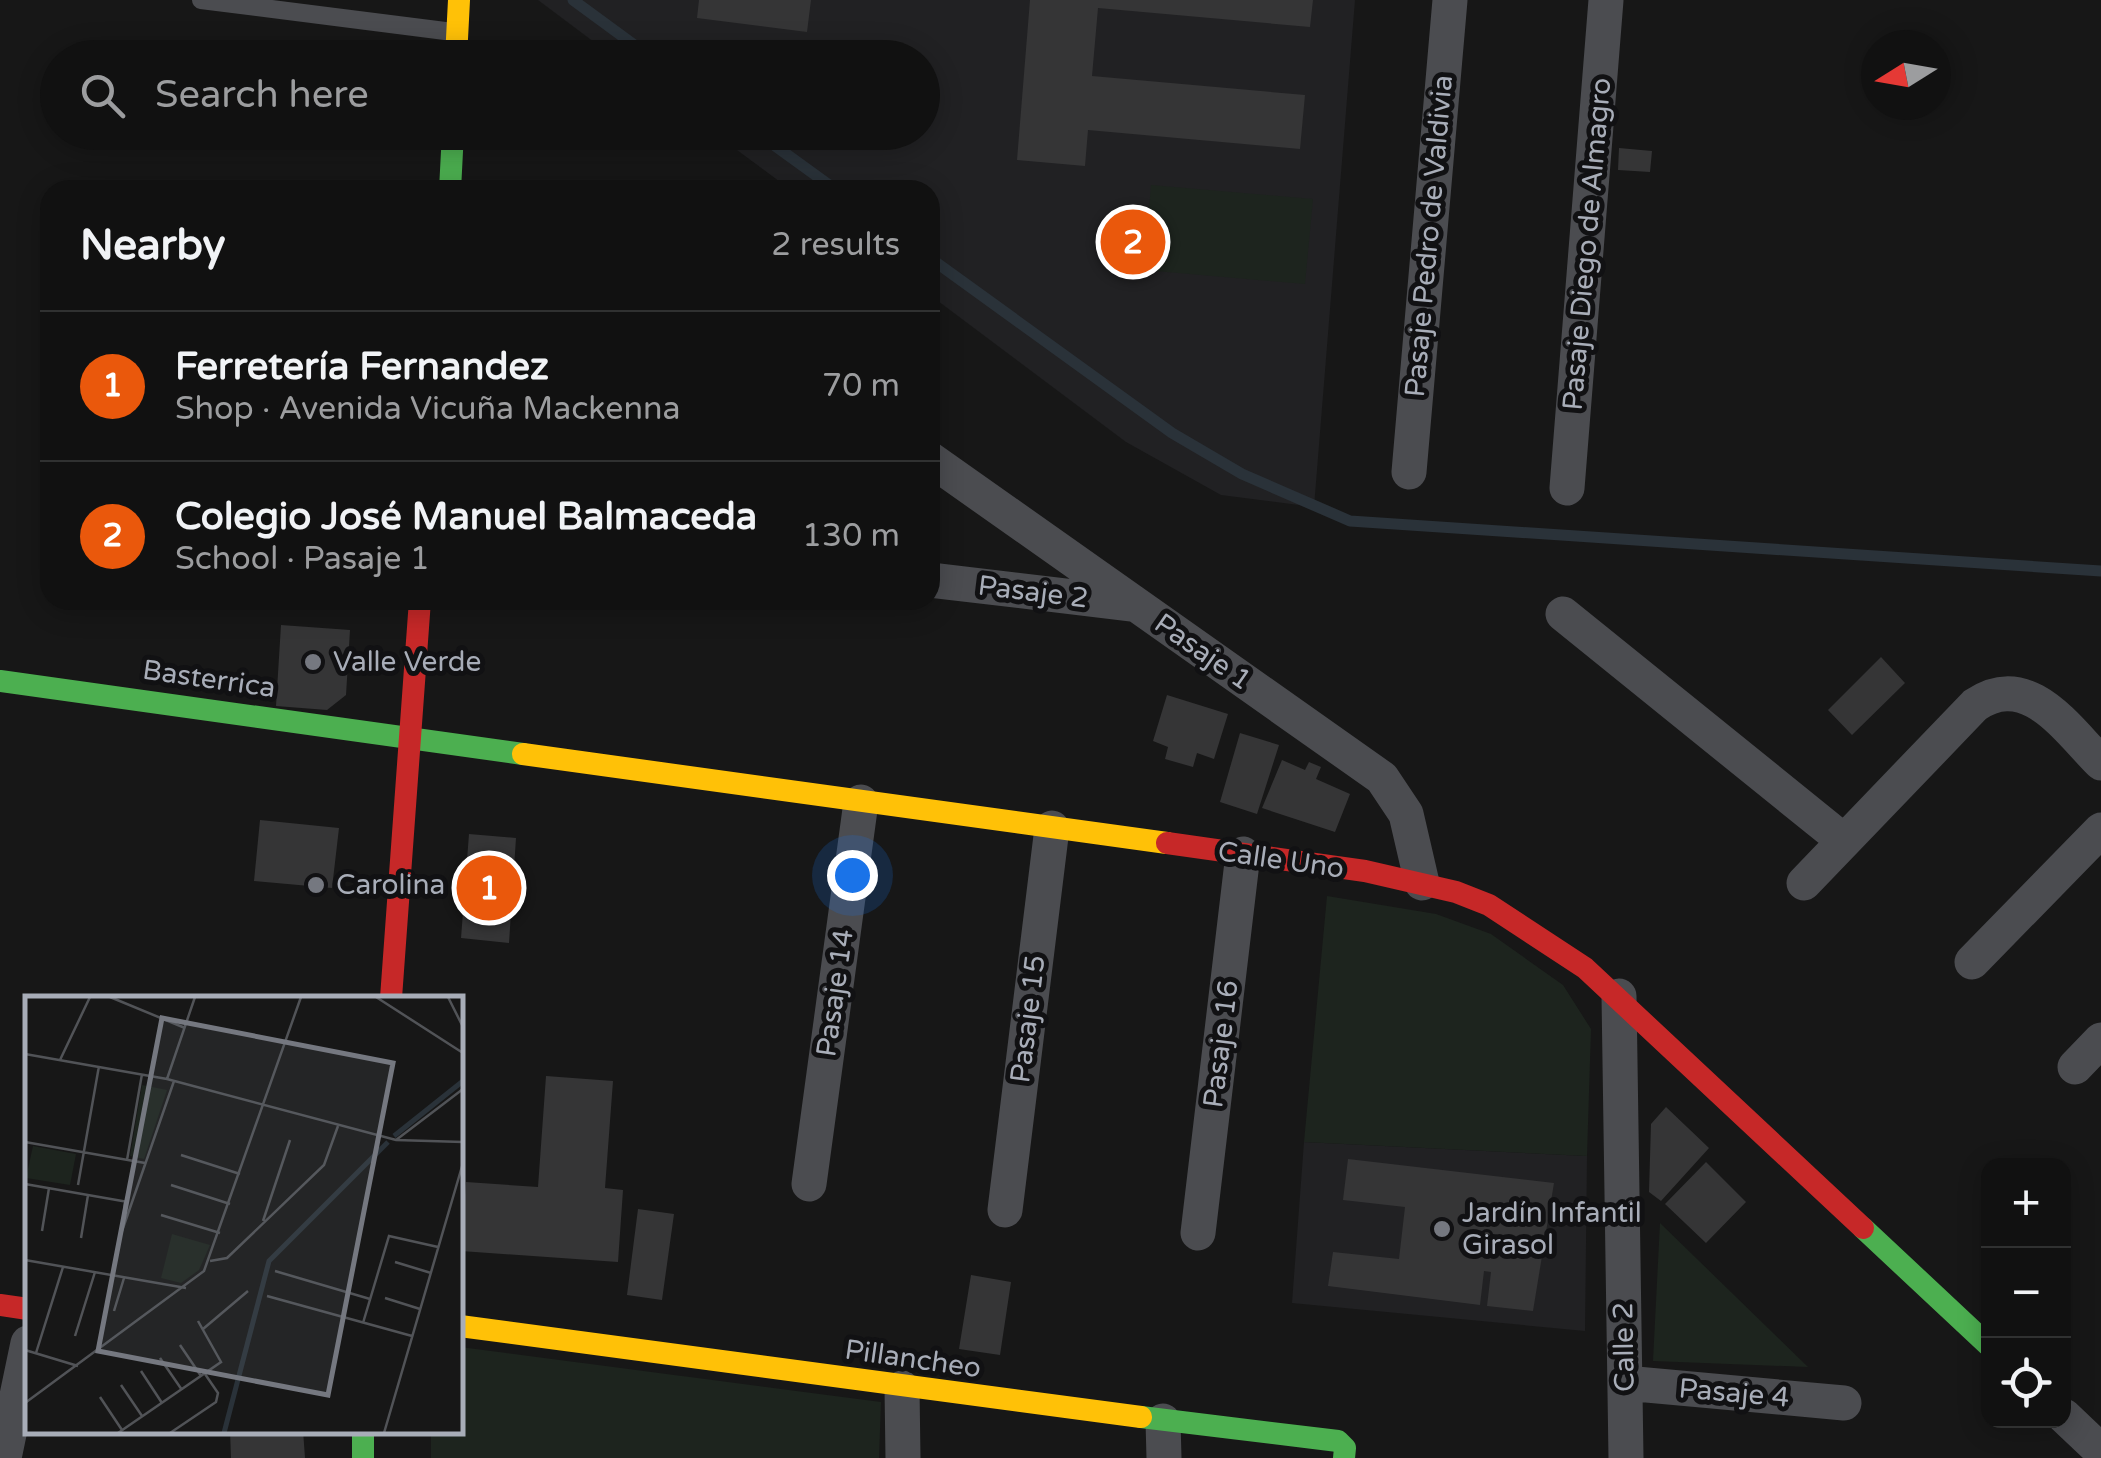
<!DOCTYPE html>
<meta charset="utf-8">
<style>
body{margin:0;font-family:"Varela Round",sans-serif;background:#1e1f1f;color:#f1f3f6}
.controls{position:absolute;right:30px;bottom:30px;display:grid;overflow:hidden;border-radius:20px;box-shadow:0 5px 25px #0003}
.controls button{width:90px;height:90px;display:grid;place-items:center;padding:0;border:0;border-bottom:2px solid #303131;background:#111;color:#f1f3f6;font:50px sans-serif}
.compass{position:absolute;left:1861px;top:30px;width:90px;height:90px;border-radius:50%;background:#111;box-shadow:0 5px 25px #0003;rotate:259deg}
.you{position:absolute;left:852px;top:875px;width:35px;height:35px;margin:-25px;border:8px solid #fff;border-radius:50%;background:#1a73e8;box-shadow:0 0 0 15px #1a73e833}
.badge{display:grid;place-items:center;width:65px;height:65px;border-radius:50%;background:#ea580c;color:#fff;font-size:32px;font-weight:700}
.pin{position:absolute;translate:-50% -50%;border:5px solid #fff;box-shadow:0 2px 10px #0006}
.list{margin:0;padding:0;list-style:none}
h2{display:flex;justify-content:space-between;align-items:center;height:130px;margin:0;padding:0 40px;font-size:42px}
h2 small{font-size:32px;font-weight:400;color:#9c9d9f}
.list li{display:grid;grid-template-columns:65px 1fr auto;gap:30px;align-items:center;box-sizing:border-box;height:150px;padding:0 40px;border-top:2px solid #303131}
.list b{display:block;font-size:38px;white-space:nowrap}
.list p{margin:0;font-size:32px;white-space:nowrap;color:#9c9d9f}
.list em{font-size:32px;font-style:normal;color:#9c9d9f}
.icon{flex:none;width:55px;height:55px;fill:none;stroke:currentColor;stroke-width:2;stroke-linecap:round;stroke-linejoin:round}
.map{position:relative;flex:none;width:2101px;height:1458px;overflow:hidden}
.search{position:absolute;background:#111;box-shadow:0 5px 25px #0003;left:40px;top:40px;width:900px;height:110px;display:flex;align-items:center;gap:25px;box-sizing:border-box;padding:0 35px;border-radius:55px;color:#9c9d9f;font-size:38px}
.panel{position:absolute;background:#111;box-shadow:0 5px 25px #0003;left:40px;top:180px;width:900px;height:430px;border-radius:30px}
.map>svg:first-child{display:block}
</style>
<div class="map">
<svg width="2101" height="1458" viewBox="0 0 2101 1458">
<rect width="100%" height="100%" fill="#171717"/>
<path fill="#212123" d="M 538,0 L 1355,0 L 1314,507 L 1221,495 L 1126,442 L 930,295 L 930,190 L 791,190 L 714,133 L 922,132 L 922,58 L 614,57 Z
M 1304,1142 L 1587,1156 L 1585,1331 L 1292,1303 Z"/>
<path fill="#1d241e" d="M 1151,185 L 1313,199 L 1305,284 L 1144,270 Z
M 1327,896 L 1436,914 L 1491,934 L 1563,985 L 1591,1029 L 1587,1156 L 1304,1142 Z
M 1660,1223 L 1808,1367 L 1653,1361 Z
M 460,1347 L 881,1402 L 879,1458 L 431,1458 L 431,1431 L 460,1430 Z"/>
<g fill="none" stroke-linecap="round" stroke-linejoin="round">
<path stroke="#2a3239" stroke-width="11" d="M 573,0 L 652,58
M 756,132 L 836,190
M 930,258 L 1172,433 L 1242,474 L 1350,521 L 2101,571"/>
</g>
<path fill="#353536" d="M 699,0 L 811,0 L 807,32 L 697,18 Z
M 1030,0 L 1313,0 L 1310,27 L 1098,8 L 1092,76 L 1305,95 L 1300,149 L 1088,130 L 1085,166 L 1017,160 Z
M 1619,148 L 1652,151 L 1650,172 L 1618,170 Z
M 930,495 L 939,495 L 935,573 L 930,573 Z
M 281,625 L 350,630 L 346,695 L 327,710 L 276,706 Z
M 1881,657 L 1905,683 L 1852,735 L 1828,710 Z
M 1167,695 L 1228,714 L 1214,759 L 1197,753 L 1193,767 L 1165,759 L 1168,747 L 1153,741 Z
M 1240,733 L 1279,745 L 1257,814 L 1220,802 Z
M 1282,760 L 1305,770 L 1309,762 L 1321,767 L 1316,779 L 1350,794 L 1335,832 L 1262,808 Z
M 260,820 L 339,828 L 332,888 L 254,881 Z
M 469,834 L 516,838 L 509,943 L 461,938 Z
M 546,1076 L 613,1081 L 605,1188 L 623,1190 L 618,1262 L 461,1251 L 466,1182 L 538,1187 Z
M 1666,1107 L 1709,1148 L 1661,1201 L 1649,1192 L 1651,1124 Z
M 1348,1159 L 1554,1183 L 1533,1311 L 1487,1306 L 1491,1272 L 1484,1271 L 1480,1305 L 1328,1286 L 1333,1252 L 1399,1259 L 1405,1207 L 1343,1200 Z
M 1706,1162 L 1746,1202 L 1706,1243 L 1665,1204 Z
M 638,1209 L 674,1214 L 662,1300 L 627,1295 Z
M 971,1275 L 1011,1282 L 1000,1355 L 959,1349 Z
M 230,1430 L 303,1430 L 305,1458 L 231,1458 Z"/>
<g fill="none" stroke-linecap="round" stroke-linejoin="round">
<path stroke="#4b4c50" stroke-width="18" d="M 201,0 L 453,32"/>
<path stroke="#4b4c50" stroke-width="35" d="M 930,459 L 1382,778 L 1406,814 L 1422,883
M 1409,472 L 1450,0
M 1567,488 L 1606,0
M 930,580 L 1132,604
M 1563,614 L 1844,841
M 1804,883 L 1975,705 C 2028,669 2066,728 2101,763
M 1972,962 L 2101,830
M 1619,996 L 1626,1458
M 2075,1067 L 2101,1040
M 809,1184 L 861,802
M 1005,1210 L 1052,828
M 1198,1233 L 1243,854
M 1625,1383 L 1844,1403
M 902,1388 L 903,1458
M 2064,1416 L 2101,1451
M 1163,1421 L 1164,1458
M 4,1458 L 28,1343"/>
<path stroke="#4caf50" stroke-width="22" d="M 450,190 L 453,132
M 0,681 L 523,754
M 1863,1228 L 1988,1345
M 1141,1417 L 1338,1441 L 1345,1448 L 1344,1458
M 363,1430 L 363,1458"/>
<path stroke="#ffc107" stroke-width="22" d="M 456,58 L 459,0
M 523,754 L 1167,843
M 460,1326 L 1141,1417"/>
<path stroke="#c62828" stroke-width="22" d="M 1167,843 L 1365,871 L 1456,892 L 1489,905 L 1585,968 L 1863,1228
M 391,998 L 420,600
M 0,1305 L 28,1309"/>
</g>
<g fill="#757880" stroke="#111113" stroke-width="4">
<circle cx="313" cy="662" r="10"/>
<circle cx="316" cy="885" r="10"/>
<circle cx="1442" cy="1229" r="10"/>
</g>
<g text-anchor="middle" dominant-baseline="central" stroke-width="10" stroke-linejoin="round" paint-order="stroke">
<g font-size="28" fill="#a8adb8" stroke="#111113">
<text transform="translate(1429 236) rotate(-85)">Pasaje Pedro de Valdivia</text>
<text transform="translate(1587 244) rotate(-85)">Pasaje Diego de Almagro</text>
<text transform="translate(1033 592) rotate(7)">Pasaje 2</text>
<text transform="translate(1203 652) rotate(35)">Pasaje 1</text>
<text transform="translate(209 679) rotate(8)">Basterrica</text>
<text transform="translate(1281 860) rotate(8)">Calle Uno</text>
<text transform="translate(835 993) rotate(-82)">Pasaje 14</text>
<text transform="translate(1028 1019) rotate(-83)">Pasaje 15</text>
<text transform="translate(1221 1044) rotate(-83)">Pasaje 16</text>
<text transform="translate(1624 1347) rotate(-91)">Calle 2</text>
<text transform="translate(913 1359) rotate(8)">Pillancheo</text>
<text transform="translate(1734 1393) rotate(5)">Pasaje 4</text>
</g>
<g font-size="28" fill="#a8adb8" stroke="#111113" text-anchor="start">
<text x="333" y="662">Valle Verde</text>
<text x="336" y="885">Carolina</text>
<text x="1462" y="1213">Jardín Infantil<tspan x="1462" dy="32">Girasol</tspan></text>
</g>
</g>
<g transform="translate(25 996)">
<rect width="438" height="438" fill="#171717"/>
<path d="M 117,89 L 142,94 L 119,163 L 105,160 ZM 8,150 L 51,158 L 45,189 L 1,182 ZM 147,238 L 185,249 L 174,274 L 156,287 L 136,282 Z" fill="#1d241e"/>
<path fill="none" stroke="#2a3239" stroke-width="5" d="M 369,140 L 438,85M 199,437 L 244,265 L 363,146"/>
<path fill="none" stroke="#515357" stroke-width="2.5" d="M 85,1 L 160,32M 351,1 L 438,57M 423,1 L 438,31M 0,58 L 142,83 L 371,144 L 438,146M 35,64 L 65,1M 142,83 L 170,1M 371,144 L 438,93M 0,146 L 120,167M 156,159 L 215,178M 102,164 L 117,78M 0,188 L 103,206M 53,189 L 74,70M 146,189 L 205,208M 100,206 L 97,235 L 149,85M 136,219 L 195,237M 238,225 L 265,144M 17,235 L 24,192M 56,242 L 63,199M 0,264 L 161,292M 185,265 L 202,262 L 299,169 L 313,130M 370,266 L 406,277M 250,275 L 345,303M 242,300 L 387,340M 360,302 L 395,313M 89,315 L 99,282M 338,327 L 364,240 L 413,251M 178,333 L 223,295M 50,340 L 70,276M 155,349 L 176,380M 0,354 L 53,370M 11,357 L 38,271M 135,362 L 157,394M 116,375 L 137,407M 96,389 L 117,420M 75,401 L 97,434M 0,407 L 179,275 L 276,1M 93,437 L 196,366 L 173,325M 145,437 L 191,406 L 193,397 L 180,378M 359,437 L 438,167"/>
<path fill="#757880" fill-opacity="0.15" stroke="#757880" stroke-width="5" d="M 137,22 L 368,67 L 303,399 L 73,355 Z"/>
<rect width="438" height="438" fill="none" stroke="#a8adb8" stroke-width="5"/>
</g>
</svg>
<div class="controls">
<button>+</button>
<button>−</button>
<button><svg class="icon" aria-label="locate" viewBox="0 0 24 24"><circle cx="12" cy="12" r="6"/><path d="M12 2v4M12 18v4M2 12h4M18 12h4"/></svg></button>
</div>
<svg class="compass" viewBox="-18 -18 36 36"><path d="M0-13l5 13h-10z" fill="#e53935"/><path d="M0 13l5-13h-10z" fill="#9c9d9f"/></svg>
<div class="you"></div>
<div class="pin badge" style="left:489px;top:888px">1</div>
<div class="pin badge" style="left:1133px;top:242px">2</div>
<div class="search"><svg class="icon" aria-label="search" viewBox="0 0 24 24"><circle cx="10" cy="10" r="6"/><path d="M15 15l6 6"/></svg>Search here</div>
<section class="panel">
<h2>Nearby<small>2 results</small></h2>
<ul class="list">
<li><span class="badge">1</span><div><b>Ferretería Fernandez</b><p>Shop · Avenida Vicuña Mackenna</p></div><em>70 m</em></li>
<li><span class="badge">2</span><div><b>Colegio José Manuel Balmaceda</b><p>School · Pasaje 1</p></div><em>130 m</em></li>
</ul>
</section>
</div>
